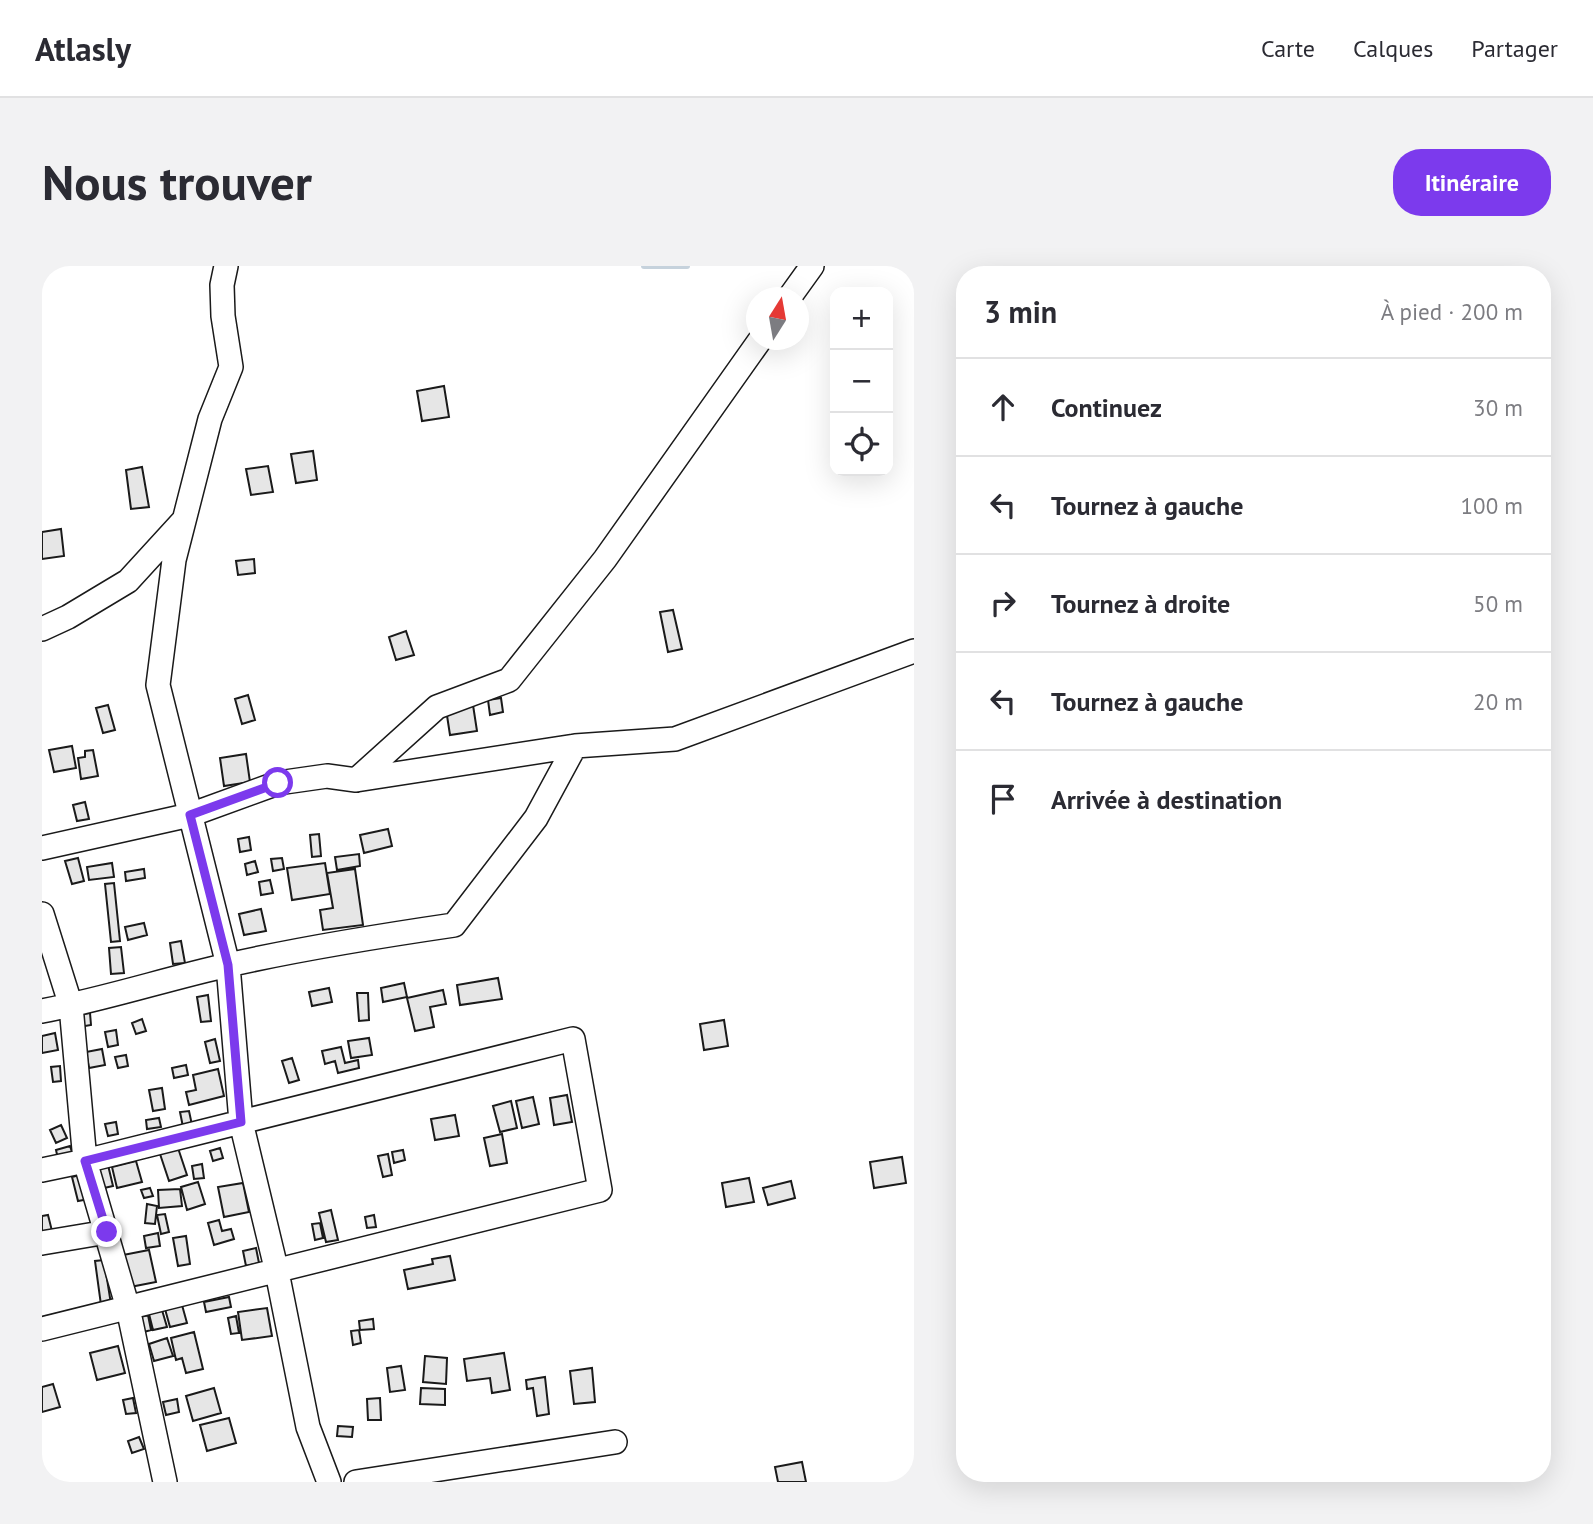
<!DOCTYPE html>
<html lang="fr">
<meta charset="utf-8">
<style>
body{margin:0;font-family:"PT Sans",sans-serif;background:#f2f2f3;color:#2b2b33}
.controls{position:absolute;right:21px;top:21px;display:grid;overflow:hidden;border-radius:14px;box-shadow:0 7px 28px #0002}
.controls button{width:63px;height:63px;display:grid;place-items:center;padding:0;border:0;border-bottom:2px solid #e1e1e2;background:#fff;color:#2b2b33;font:35px sans-serif}
.compass{position:absolute;left:704px;top:21px;width:63px;height:63px;border-radius:50%;background:#fff;box-shadow:0 7px 28px #0002;rotate:11deg}
.stop{position:absolute;width:21px;height:21px;margin:-16px;border:5px solid #7c3aed;border-radius:50%;background:#fff}
.stop.end{background:#7c3aed;border-color:#fff;box-shadow:0 2px 7px #0008}
.list{margin:0;padding:0;list-style:none}
h2{display:flex;justify-content:space-between;align-items:center;height:91px;margin:0;padding:0 28px;font-size:30px}
h2 small{font-size:23px;font-weight:400;color:#7c7c81}
.list li{display:grid;grid-template-columns:46px 1fr auto;gap:21px;align-items:center;box-sizing:border-box;height:98px;padding:0 28px;border-top:2px solid #e1e1e2}
.list b{display:block;font-size:26px;white-space:nowrap}
.list em{font-size:23px;font-style:normal;color:#7c7c81}
.icon{flex:none;width:38px;height:38px;fill:none;stroke:currentColor;stroke-width:2;stroke-linecap:round;stroke-linejoin:round}
.map{position:relative;flex:none;width:872px;height:1216px;overflow:hidden;border-radius:28px}
header{display:flex;align-items:center;gap:42px;box-sizing:border-box;height:98px;padding:0 35px;background:#fff;border-bottom:2px solid #e1e1e2}
header strong{font-size:33px}
nav{display:flex;gap:38px;margin-inline-start:auto;font-size:24px}
.intro{display:flex;align-items:center;justify-content:space-between;box-sizing:border-box;height:168px;padding:0 42px}
h1{margin:0;font-size:49px}
.button{padding:18px 32px;border-radius:28px;background:#7c3aed;color:#fff;font-size:24px;font-weight:700}
main{display:flex;gap:42px;padding:0 42px}
aside{flex:1;background:#fff;border-radius:28px;box-shadow:0 7px 28px #0002}
.map>svg:first-child{display:block}
</style>
<header>
<strong>Atlasly</strong>
<nav><a>Carte</a><a>Calques</a><a>Partager</a></nav>
</header>
<div class="intro"><h1>Nous trouver</h1><a class="button">Itinéraire</a></div>
<main>
<div class="map">
<svg width="872" height="1216" viewBox="0 0 872 1216">
<rect width="100%" height="100%" fill="#fff"/>
<g fill="none" stroke-linecap="round" stroke-linejoin="round">
<path stroke="#c6d2dc" stroke-width="6" d="M 602,0 L 645,0"/>
</g>
<path fill="#e6e6e6" stroke="#1a1a1a" stroke-width="2" d="M 402,120 L 407,151 L 380,155 L 375,125 Z
M 271,185 L 275,214 L 254,217 L 249,188 Z
M 226,200 L 231,226 L 209,229 L 204,203 Z
M 100,201 L 107,241 L 89,243 L 84,204 Z
M 19,263 L 22,290 L 0,293 L 0,266 Z
M 212,293 L 213,307 L 196,309 L 194,295 Z
M 631,344 L 640,383 L 626,386 L 618,346 Z
M 364,365 L 372,389 L 354,394 L 347,371 Z
M 206,429 L 213,454 L 200,458 L 193,433 Z
M 459,432 L 461,446 L 448,449 L 446,434 Z
M 66,439 L 73,464 L 61,467 L 54,442 Z
M 431,439 L 435,465 L 408,469 L 404,443 Z
M 30,480 L 34,502 L 12,506 L 7,484 Z
M 51,484 L 56,510 L 39,513 L 36,492 L 43,491 L 43,485 Z
M 204,488 L 208,516 L 182,520 L 178,492 Z
M 43,536 L 47,553 L 35,555 L 31,539 Z
M 346,563 L 350,580 L 322,587 L 318,569 Z
M 277,568 L 279,590 L 270,591 L 268,569 Z
M 207,571 L 209,584 L 198,586 L 196,573 Z
M 317,588 L 318,600 L 295,604 L 293,591 Z
M 36,592 L 42,615 L 30,618 L 23,595 Z
M 240,592 L 242,603 L 231,605 L 229,593 Z
M 213,595 L 216,606 L 205,609 L 203,598 Z
M 70,597 L 72,611 L 47,614 L 45,601 Z
M 283,597 L 288,628 L 250,634 L 245,602 Z
M 102,603 L 103,612 L 84,615 L 83,606 Z
M 313,603 L 321,659 L 281,664 L 278,644 L 291,642 L 285,607 Z
M 228,614 L 231,627 L 219,629 L 217,616 Z
M 72,617 L 78,675 L 69,676 L 63,618 Z
M 219,643 L 224,665 L 202,669 L 197,648 Z
M 102,657 L 105,669 L 86,674 L 83,661 Z
M 139,675 L 143,697 L 131,698 L 128,677 Z
M 79,681 L 82,707 L 69,708 L 67,682 Z
M 456,712 L 460,733 L 418,739 L 415,719 Z
M 362,717 L 365,731 L 341,736 L 339,722 Z
M 287,722 L 290,736 L 270,740 L 267,726 Z
M 401,724 L 404,738 L 388,741 L 392,761 L 373,765 L 365,732 Z
M 315,727 L 326,727 L 327,754 L 317,755 Z
M 166,729 L 169,755 L 159,756 L 155,731 Z
M 48,747 L 49,759 L 37,761 L 35,749 Z
M 100,753 L 104,765 L 94,768 L 90,757 Z
M 682,754 L 686,780 L 662,784 L 658,758 Z
M 74,764 L 76,779 L 66,781 L 63,766 Z
M 13,767 L 16,784 L 0,787 L 0,770 Z
M 327,772 L 330,789 L 309,792 L 306,775 Z
M 173,773 L 178,795 L 168,797 L 163,776 Z
M 299,781 L 303,797 L 316,794 L 317,802 L 296,807 L 293,795 L 283,798 L 280,785 Z
M 60,783 L 63,799 L 47,802 L 44,786 Z
M 84,789 L 86,800 L 76,802 L 73,791 Z
M 250,792 L 257,814 L 247,817 L 240,795 Z
M 144,799 L 146,809 L 132,812 L 130,802 Z
M 18,800 L 19,815 L 11,816 L 9,801 Z
M 176,803 L 182,830 L 147,839 L 144,826 L 154,824 L 151,809 Z
M 120,822 L 123,843 L 111,845 L 107,824 Z
M 525,829 L 530,856 L 512,859 L 508,832 Z
M 491,831 L 497,858 L 480,862 L 474,835 Z
M 469,835 L 475,862 L 458,866 L 451,840 Z
M 147,845 L 150,859 L 141,861 L 138,846 Z
M 413,849 L 417,870 L 393,874 L 389,853 Z
M 117,852 L 119,861 L 105,863 L 104,854 Z
M 74,856 L 76,868 L 66,870 L 63,858 Z
M 19,859 L 25,872 L 14,877 L 8,864 Z
M 460,868 L 465,897 L 448,900 L 442,872 Z
M 28,880 L 31,889 L 16,893 L 14,884 Z
M 136,882 L 145,909 L 127,915 L 118,888 Z
M 178,882 L 181,892 L 171,895 L 168,885 Z
M 361,884 L 363,894 L 352,897 L 350,886 Z
M 346,888 L 350,909 L 341,911 L 336,890 Z
M 860,891 L 864,917 L 832,922 L 828,896 Z
M 94,895 L 100,916 L 75,922 L 70,901 Z
M 160,898 L 162,912 L 152,913 L 150,900 Z
M 66,899 L 71,920 L 62,922 L 56,902 Z
M 41,908 L 47,933 L 36,935 L 30,911 Z
M 707,912 L 712,936 L 684,941 L 680,917 Z
M 749,915 L 753,932 L 726,939 L 721,922 Z
M 156,916 L 163,938 L 145,944 L 139,921 Z
M 201,917 L 207,946 L 182,951 L 176,921 Z
M 108,922 L 111,930 L 102,932 L 99,924 Z
M 138,923 L 140,940 L 117,942 L 116,924 Z
M 105,938 L 115,940 L 113,958 L 103,957 Z
M 289,944 L 296,974 L 284,976 L 277,947 Z
M 123,948 L 127,966 L 119,968 L 115,949 Z
M 6,949 L 11,969 L 0,972 L 0,950 Z
M 332,949 L 334,961 L 325,962 L 323,951 Z
M 177,954 L 180,965 L 189,963 L 192,973 L 172,979 L 166,957 Z
M 278,957 L 281,972 L 273,974 L 270,958 Z
M 116,967 L 118,980 L 104,982 L 102,970 Z
M 144,970 L 148,998 L 136,1000 L 131,972 Z
M 214,982 L 217,997 L 204,1000 L 201,985 Z
M 107,984 L 114,1016 L 88,1021 L 81,989 Z
M 408,990 L 413,1014 L 366,1023 L 362,1004 L 391,998 L 390,993 Z
M 62,994 L 69,1038 L 59,1039 L 53,995 Z
M 187,1031 L 189,1041 L 164,1046 L 162,1036 Z
M 140,1039 L 145,1057 L 128,1061 L 123,1043 Z
M 225,1042 L 230,1070 L 200,1074 L 196,1046 Z
M 120,1044 L 125,1061 L 111,1064 L 107,1048 Z
M 106,1049 L 109,1064 L 102,1066 L 99,1051 Z
M 194,1050 L 197,1067 L 189,1068 L 186,1052 Z
M 331,1053 L 332,1063 L 318,1064 L 317,1055 Z
M 317,1064 L 319,1077 L 311,1079 L 309,1065 Z
M 152,1066 L 161,1103 L 144,1107 L 140,1092 L 134,1094 L 129,1072 Z
M 125,1072 L 131,1090 L 112,1095 L 107,1078 Z
M 76,1080 L 83,1107 L 55,1114 L 48,1087 Z
M 462,1087 L 468,1124 L 450,1127 L 448,1112 L 425,1115 L 422,1093 Z
M 383,1090 L 405,1092 L 404,1118 L 381,1116 Z
M 359,1100 L 363,1124 L 348,1126 L 345,1102 Z
M 550,1102 L 553,1136 L 532,1138 L 528,1105 Z
M 503,1111 L 507,1148 L 495,1150 L 491,1122 L 485,1123 L 484,1114 Z
M 11,1118 L 18,1141 L 0,1146 L 0,1121 Z
M 172,1122 L 179,1147 L 151,1155 L 144,1130 Z
M 379,1122 L 403,1123 L 403,1139 L 378,1138 Z
M 91,1132 L 94,1147 L 84,1148 L 81,1134 Z
M 338,1132 L 339,1154 L 326,1154 L 325,1133 Z
M 135,1133 L 137,1146 L 124,1149 L 121,1136 Z
M 187,1152 L 194,1177 L 165,1185 L 158,1159 Z
M 296,1160 L 311,1161 L 310,1171 L 295,1170 Z
M 97,1171 L 102,1183 L 90,1187 L 86,1175 Z
M 760,1196 L 764,1216 L 736,1216 L 733,1201 Z"/>
<g fill="none" stroke-linecap="round" stroke-linejoin="round">
<defs>
<path id="minor" d="M 184,0 L 180,19 L 181,50 L 189,101 L 168,153 L 132,294 L 116,419 L 186,699 L 199,856 L 235,1006 L 266,1161 L 287,1216
M 747,32 L 770,0
M 0,363 L 26,351 L 86,315 L 140,256
M 314,514 L 533,480 L 633,473 L 872,385
M 0,582 L 148,549 L 236,517 L 285,510 L 314,514 L 395,441 L 467,414 L 563,293 L 718,74
M 0,648 L 29,740 L 43,895 L 86,1042 L 123,1216
M 0,745 C 63,733 124,713 186,699 C 261,682 337,670 412,659 L 494,552 L 533,480
M 0,904 L 43,895 L 531,773 L 558,924 L 0,1063
M 0,977 L 65,966
M 314,1216 L 573,1176"/>
</defs>
<use href="#minor" stroke="#1a1a1a" stroke-width="26"/>
<use href="#minor" stroke="#fff" stroke-width="23"/>
</g>
<g fill="none" stroke-linecap="round" stroke-linejoin="round">
<path stroke="#7c3aed" stroke-width="9" d="M 65,966 L 43,895 L 199,856 L 186,699 L 148,549 L 236,517"/>
</g>
</svg>
<div class="controls">
<button>+</button>
<button>−</button>
<button><svg class="icon" aria-label="locate" viewBox="0 0 24 24"><circle cx="12" cy="12" r="6"/><path d="M12 2v4M12 18v4M2 12h4M18 12h4"/></svg></button>
</div>
<svg class="compass" viewBox="-18 -18 36 36"><path d="M0-13l5 13h-10z" fill="#e53935"/><path d="M0 13l5-13h-10z" fill="#7c7c81"/></svg>
<div class="stop" style="left:236px;top:517px"></div>
<div class="stop end" style="left:65px;top:966px"></div>
</div>
<aside>
<h2>3 min<small>À pied · 200 m</small></h2>
<ul class="list">
<li><svg class="icon" aria-label="ahead" viewBox="0 0 24 24"><path d="M12 20V5M6 11l6-6 6 6"/></svg><div><b>Continuez</b></div><em>30 m</em></li>
<li><svg class="icon" aria-label="left" viewBox="0 0 24 24"><path d="M17 20v-9H6M10 6l-5 5 5 5"/></svg><div><b>Tournez à gauche</b></div><em>100 m</em></li>
<li><svg class="icon" aria-label="right" viewBox="0 0 24 24"><path d="M7 20v-9h11M14 6l5 5-5 5"/></svg><div><b>Tournez à droite</b></div><em>50 m</em></li>
<li><svg class="icon" aria-label="left" viewBox="0 0 24 24"><path d="M17 20v-9H6M10 6l-5 5 5 5"/></svg><div><b>Tournez à gauche</b></div><em>20 m</em></li>
<li><svg class="icon" aria-label="arrive" viewBox="0 0 24 24"><path d="M6 21V4h12l-3 4 3 4H6"/></svg><div><b>Arrivée à destination</b></div></li>
</ul>
</aside>
</main>
